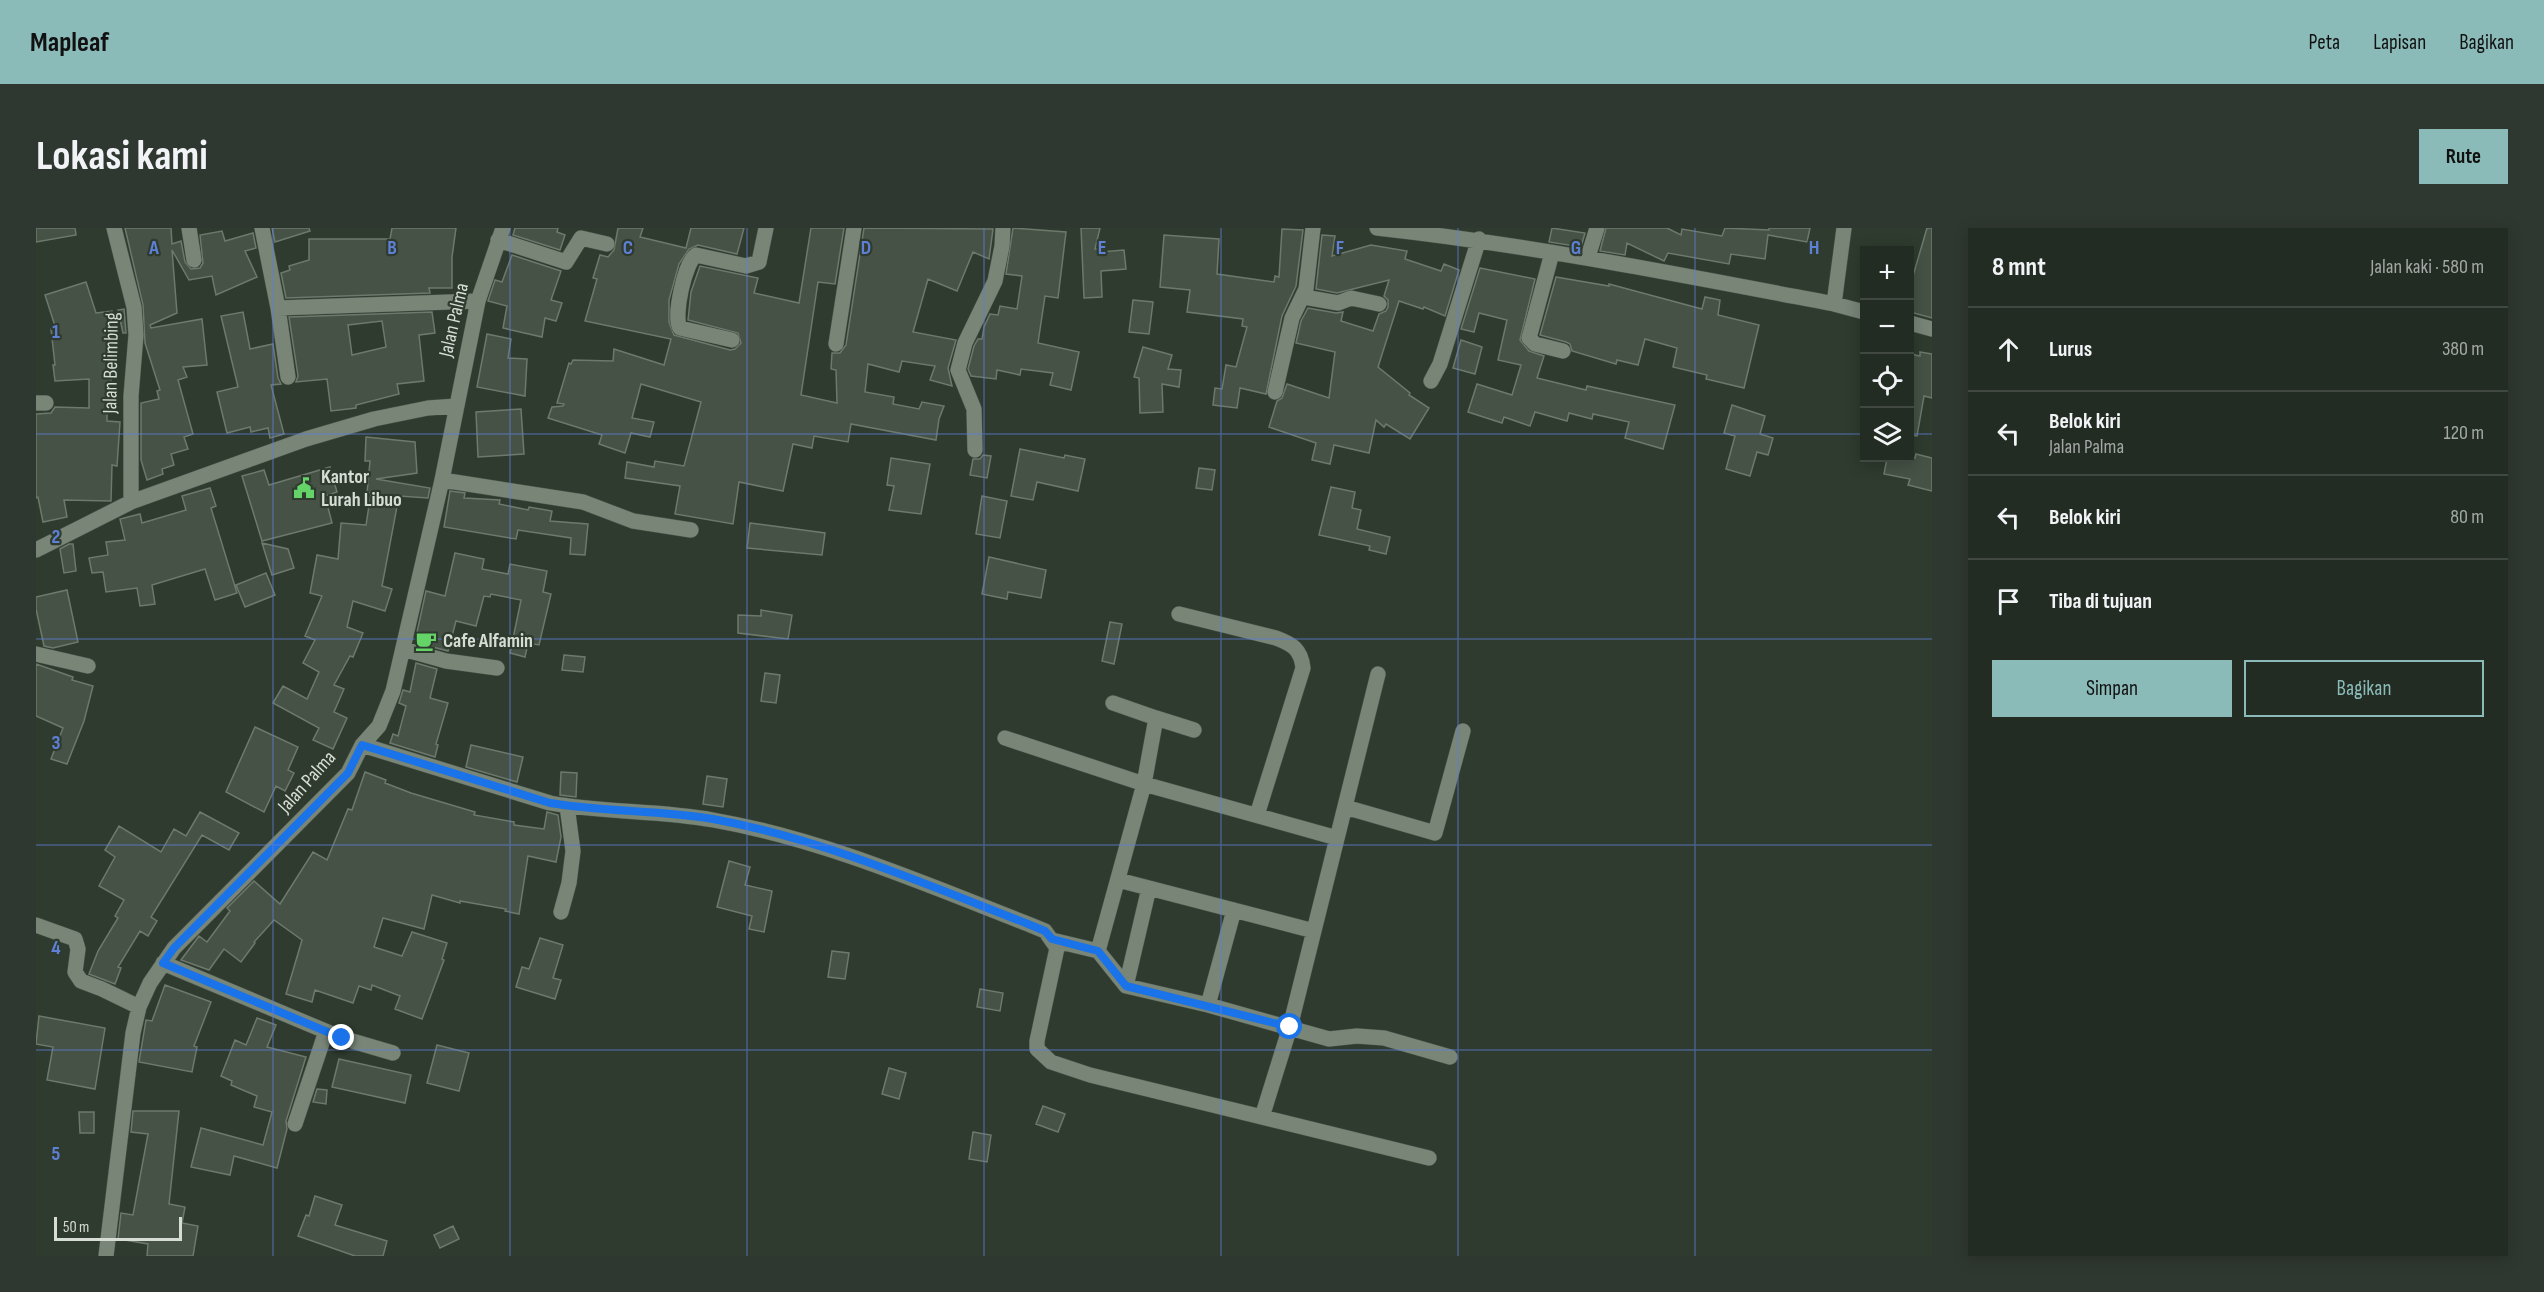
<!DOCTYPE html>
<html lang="id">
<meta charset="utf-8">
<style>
body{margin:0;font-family:"Sofia Sans Condensed",sans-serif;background:#2f3830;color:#f1f3f6}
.controls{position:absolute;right:18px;top:18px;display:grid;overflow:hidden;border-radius:0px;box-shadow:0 3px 15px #0003}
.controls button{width:54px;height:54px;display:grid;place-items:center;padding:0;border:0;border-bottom:2px solid #404841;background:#232c23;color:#f1f3f6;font:30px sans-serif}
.scale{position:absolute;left:18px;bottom:15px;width:128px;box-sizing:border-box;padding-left:6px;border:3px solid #d6ddd5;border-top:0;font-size:16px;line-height:21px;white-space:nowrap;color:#d6ddd5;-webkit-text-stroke:4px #2f3b2f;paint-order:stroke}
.stop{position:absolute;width:18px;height:18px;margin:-14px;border:4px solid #1a73e8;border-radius:50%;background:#fff}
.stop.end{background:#1a73e8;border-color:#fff;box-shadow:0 2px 6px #0008}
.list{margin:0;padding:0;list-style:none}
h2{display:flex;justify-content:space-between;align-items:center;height:78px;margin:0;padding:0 24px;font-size:26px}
h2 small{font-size:20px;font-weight:400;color:#a3a7a6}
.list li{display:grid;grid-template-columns:39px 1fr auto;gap:18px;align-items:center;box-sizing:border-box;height:84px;padding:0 24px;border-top:2px solid #404841}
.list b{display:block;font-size:22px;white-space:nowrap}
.list p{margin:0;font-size:20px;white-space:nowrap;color:#a3a7a6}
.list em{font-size:20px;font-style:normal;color:#a3a7a6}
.actions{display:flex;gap:12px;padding:18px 24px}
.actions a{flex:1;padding:14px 0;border:2px solid #8bbbb9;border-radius:0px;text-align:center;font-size:21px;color:#8bbbb9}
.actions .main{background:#8bbbb9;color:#111}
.icon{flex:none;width:33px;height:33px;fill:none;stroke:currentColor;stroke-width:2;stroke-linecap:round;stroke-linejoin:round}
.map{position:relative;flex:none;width:1896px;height:1028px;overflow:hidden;border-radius:0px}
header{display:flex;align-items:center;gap:36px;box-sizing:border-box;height:84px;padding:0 30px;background:#8bbbb9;color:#111}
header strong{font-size:28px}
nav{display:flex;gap:33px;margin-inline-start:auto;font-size:21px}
.intro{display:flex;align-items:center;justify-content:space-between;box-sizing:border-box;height:144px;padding:0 36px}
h1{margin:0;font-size:42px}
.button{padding:15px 27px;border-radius:0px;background:#8bbbb9;color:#111;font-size:21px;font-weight:700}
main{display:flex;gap:36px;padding:0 36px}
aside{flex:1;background:#232c23;border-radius:0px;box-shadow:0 3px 15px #0003}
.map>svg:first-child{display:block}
</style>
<header>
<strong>Mapleaf</strong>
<nav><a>Peta</a><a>Lapisan</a><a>Bagikan</a></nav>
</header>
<div class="intro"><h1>Lokasi kami</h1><a class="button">Rute</a></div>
<main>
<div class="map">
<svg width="1896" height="1028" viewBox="0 0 1896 1028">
<rect width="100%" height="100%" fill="#2f3b2f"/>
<path fill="#465246" stroke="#6c796c" stroke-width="1.5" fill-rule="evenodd" d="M 0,0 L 39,0 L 40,7 L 0,14 Z
M 89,0 L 135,0 L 136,16 L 145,13 L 149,34 L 155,41 L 164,40 L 167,35 L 164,7 L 186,3 L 189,13 L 217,5 L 220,20 L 209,23 L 221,49 L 180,67 L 176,48 L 153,52 L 136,22 L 141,85 L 114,97 L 115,100 L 166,91 L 171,137 L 147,139 L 151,149 L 142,152 L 157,206 L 148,209 L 152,221 L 135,226 L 138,237 L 126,241 L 127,246 L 111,252 L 105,232 L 105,175 L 123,171 L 121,163 L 124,162 L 109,115 L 107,77 Z
M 236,0 L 273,0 L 274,3 L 239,14 Z
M 356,0 L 420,0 L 416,29 L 416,60 L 393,60 L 394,65 L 250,70 L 245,45 L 254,42 L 253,38 L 273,32 L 273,11 L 354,11 Z
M 479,0 L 522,0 L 521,4 L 529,7 L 524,22 L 477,7 Z
M 582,0 L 607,0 L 604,9 L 650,20 L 655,0 L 708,0 L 701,26 L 662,17 L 653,21 L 643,36 L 633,72 L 633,94 L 638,107 L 694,122 L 699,121 L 705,115 L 702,105 L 652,92 L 655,64 L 664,38 L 722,50 L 718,65 L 763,75 L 775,0 L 808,0 L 799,56 L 782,54 L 765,167 L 801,175 L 800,142 L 795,141 L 796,125 L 804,125 L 810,117 L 828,0 L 957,1 L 953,31 L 937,24 L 921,63 L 892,51 L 877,104 L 920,112 L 912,140 L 916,158 L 894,152 L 899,138 L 866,133 L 863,144 L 832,136 L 829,164 L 858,169 L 857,176 L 883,181 L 886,174 L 908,178 L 903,191 L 900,212 L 815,196 L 812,214 L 778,208 L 776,220 L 757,216 L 747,263 L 703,254 L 697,296 L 639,286 L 644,258 L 589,250 L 591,234 L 618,239 L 619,233 L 648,238 L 665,174 L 605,156 L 596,190 L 618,194 L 614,209 L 595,205 L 589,225 L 563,216 L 566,207 L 512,190 L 516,179 L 527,178 L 528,176 L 521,175 L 533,135 L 535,136 L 537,132 L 577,133 L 578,121 L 628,137 L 635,111 L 549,93 L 561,51 L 557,50 L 564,27 L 572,29 L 578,22 Z
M 977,0 L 1030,4 L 1022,70 L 1009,68 L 1002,115 L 1043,124 L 1035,162 L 1014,157 L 1017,145 L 985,141 L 984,147 L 961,142 L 960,151 L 935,148 L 932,141 L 938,118 L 942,111 L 946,111 L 948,99 L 954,86 L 962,87 L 964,78 L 981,81 L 986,48 L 970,46 Z
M 1045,0 L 1064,0 L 1059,21 L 1064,21 L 1064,24 L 1088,22 L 1090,41 L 1065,43 L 1066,69 L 1048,70 Z
M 1516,0 L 1549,5 L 1545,19 L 1513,14 Z
M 1570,0 L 1631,0 L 1645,7 L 1646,1 L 1686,8 L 1689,0 L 1733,2 L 1733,0 L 1774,0 L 1771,14 L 1732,7 L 1729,31 L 1695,26 L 1693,36 L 1632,25 L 1628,33 L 1591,15 L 1589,27 L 1564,23 Z
M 1891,0 L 1896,0 L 1896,90 L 1874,84 L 1874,58 Z
M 1246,1 L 1267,2 L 1260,58 L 1246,88 L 1230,166 L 1204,160 L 1201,180 L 1177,177 L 1179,160 L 1186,161 L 1190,137 L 1200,139 L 1211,99 L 1206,98 L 1207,91 L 1151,84 L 1154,62 L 1124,59 L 1128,7 L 1183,11 L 1181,46 L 1238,54 L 1239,48 L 1243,49 Z
M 1286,7 L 1299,8 L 1296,28 L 1335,17 L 1371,23 L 1369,31 L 1405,43 L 1408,36 L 1423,42 L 1409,88 L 1388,79 L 1387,81 L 1363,73 L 1342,139 L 1374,165 L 1373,167 L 1393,180 L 1374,211 L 1350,196 L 1348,199 L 1340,192 L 1333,225 L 1298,217 L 1294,236 L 1276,232 L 1280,215 L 1233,199 L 1241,173 L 1246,170 L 1251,156 L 1293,170 L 1299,124 L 1260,115 L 1265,93 L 1272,80 L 1300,85 L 1307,84 L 1305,93 L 1337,103 L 1343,86 L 1350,83 L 1352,79 L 1352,72 L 1348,68 L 1353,52 L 1301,65 L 1280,61 Z
M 476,27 L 525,43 L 515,72 L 526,75 L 520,93 L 509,90 L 506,109 L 467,100 L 471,78 L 452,73 L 459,52 L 466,54 Z
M 1444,40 L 1499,51 L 1484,112 L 1493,123 L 1508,128 L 1501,150 L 1550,162 L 1551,158 L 1639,177 L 1627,221 L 1589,210 L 1593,194 L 1557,186 L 1556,191 L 1533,185 L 1531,193 L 1499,184 L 1494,198 L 1468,189 L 1466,195 L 1432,184 L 1441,156 L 1476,167 L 1485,137 L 1462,132 L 1471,92 L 1443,85 L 1438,104 L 1425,101 Z
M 1520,49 L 1573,58 L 1573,56 L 1666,81 L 1669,69 L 1684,72 L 1682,87 L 1723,97 L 1708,160 L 1670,151 L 1671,147 L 1637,139 L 1641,120 L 1609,111 L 1602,137 L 1581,132 L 1580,136 L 1536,123 L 1534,116 L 1530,114 L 1504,107 Z
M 50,54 L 60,85 L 76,83 L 76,106 L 72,106 L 76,165 L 71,165 L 71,193 L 84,194 L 81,238 L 76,237 L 75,273 L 28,272 L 31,289 L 7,294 L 2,269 L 0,270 L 0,186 L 15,185 L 19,179 L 53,180 L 53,151 L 19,153 L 17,137 L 19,137 L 15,101 L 20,101 L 9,67 Z
M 1097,72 L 1117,74 L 1113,106 L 1093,104 Z
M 88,81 L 90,105 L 87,105 L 82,82 Z
M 207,84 L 214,121 L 237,116 L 242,150 L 245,156 L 235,157 L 248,206 L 234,210 L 232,200 L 215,204 L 214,199 L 191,205 L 181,164 L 202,159 L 185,88 Z
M 396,84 L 399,105 L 383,107 L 388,153 L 361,156 L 363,166 L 320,177 L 320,180 L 295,183 L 291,151 L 260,154 L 262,148 L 253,89 ZM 346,93 L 350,119 L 316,127 L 312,97 Z
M 451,106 L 475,111 L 472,130 L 491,131 L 489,168 L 441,159 Z
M 1425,112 L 1446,119 L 1439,146 L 1417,140 Z
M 1107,119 L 1136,127 L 1132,141 L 1145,142 L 1143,159 L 1126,156 L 1127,184 L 1104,185 L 1103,150 L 1098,149 Z
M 1884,124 L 1896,126 L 1896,170 L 1888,168 L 1881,208 L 1874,207 L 1874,126 L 1884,128 Z
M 1696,177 L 1729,188 L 1724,206 L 1737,210 L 1732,227 L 1721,224 L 1714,248 L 1690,241 L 1699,208 L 1688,205 Z
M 485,181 L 488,226 L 442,229 L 440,184 Z
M 330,209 L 379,214 L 381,245 L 340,251 L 394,260 L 392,270 L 363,268 L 346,358 L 356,361 L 349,383 L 317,373 L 311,399 L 327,405 L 317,429 L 314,428 L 298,457 L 308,461 L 298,484 L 311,490 L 297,521 L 277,512 L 283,500 L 237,475 L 247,458 L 271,471 L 283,444 L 267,435 L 279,412 L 269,408 L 286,368 L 274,365 L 281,327 L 302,331 L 305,295 L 330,297 L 335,265 L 331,265 L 334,233 L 329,233 Z
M 984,221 L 1028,230 L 1029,227 L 1049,231 L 1042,263 L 1001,254 L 997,272 L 975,268 Z
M 1880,226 L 1896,230 L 1896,263 L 1872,257 L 1874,251 L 1848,246 L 1851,230 L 1879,230 Z
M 947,227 L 955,228 L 951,250 L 934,247 L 937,231 L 944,231 Z
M 855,230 L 894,236 L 885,286 L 853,282 L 858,258 L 851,257 Z
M 294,239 L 301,264 L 289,268 L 296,295 L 226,313 L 206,248 L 228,242 L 233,257 Z
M 1163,240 L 1179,242 L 1176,262 L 1160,260 Z
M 1295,259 L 1319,264 L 1316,280 L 1325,282 L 1321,301 L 1354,309 L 1350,326 L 1333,322 L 1334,318 L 1283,307 Z
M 174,260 L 180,278 L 175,280 L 201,365 L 179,372 L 169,341 L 116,357 L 119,376 L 104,378 L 101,360 L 70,364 L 67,344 L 56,345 L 53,330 L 72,327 L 70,314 L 89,312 L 84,291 L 104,286 L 106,295 L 150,282 L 146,268 Z
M 414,263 L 429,265 L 428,270 L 464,272 L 463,276 L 492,282 L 493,279 L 516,283 L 514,293 L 552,296 L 549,327 L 534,326 L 535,310 L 482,302 L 480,311 L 408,299 Z
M 946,268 L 971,273 L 964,310 L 940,306 Z
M 714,295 L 789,305 L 786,327 L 711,320 Z
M 226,315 L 252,321 L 258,340 L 236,347 Z
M 33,316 L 37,316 L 40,343 L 28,345 L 24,321 Z
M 419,325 L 448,331 L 446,341 L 472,346 L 474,336 L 511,343 L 507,364 L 515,366 L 503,417 L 492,415 L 489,429 L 474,425 L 485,372 L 455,366 L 454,369 L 448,368 L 440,398 L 420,393 L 412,423 L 385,416 L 388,405 L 381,404 L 390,363 L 409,368 Z
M 953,329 L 1010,342 L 1005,370 L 972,364 L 971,371 L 946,366 Z
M 230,345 L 239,367 L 209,379 L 200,357 Z
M 31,362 L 42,414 L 17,420 L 8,418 L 0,381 L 0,369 Z
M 725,382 L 756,387 L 752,411 L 702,405 L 702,387 L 725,388 Z
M 1074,394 L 1086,396 L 1078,436 L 1066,433 Z
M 528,427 L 549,429 L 547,444 L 526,442 Z
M 380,435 L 401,441 L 394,470 L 412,475 L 400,516 L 402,517 L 399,529 L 354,515 L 357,506 L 362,508 L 370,478 L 363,475 L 367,462 L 374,464 Z
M 0,436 L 37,449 L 36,452 L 57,458 L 48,493 L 31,536 L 15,531 L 27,500 L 0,488 Z
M 729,445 L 744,447 L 740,475 L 725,473 Z
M 219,499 L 262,519 L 252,542 L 258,545 L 249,563 L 240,558 L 228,584 L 190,564 Z
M 435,517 L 487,529 L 481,554 L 430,539 Z
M 329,544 L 350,552 L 349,555 L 375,565 L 439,584 L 438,587 L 478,594 L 478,597 L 508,601 L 511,584 L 522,587 L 525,609 L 520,634 L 492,628 L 483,686 L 469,683 L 470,681 L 424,673 L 424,675 L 396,667 L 388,701 L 347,690 L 338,719 L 366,728 L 376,704 L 411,715 L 406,731 L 408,732 L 386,791 L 359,781 L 364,768 L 336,757 L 335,762 L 323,758 L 317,775 L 279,762 L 276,774 L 250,766 L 266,712 L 238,692 L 218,714 L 219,715 L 205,734 L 188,721 L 173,742 L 145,732 L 163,708 L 171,714 L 194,683 L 191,680 L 218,653 L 244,676 L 277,624 L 291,632 L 312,581 L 316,582 Z
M 525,544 L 541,545 L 540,569 L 524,567 Z
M 671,548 L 691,551 L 687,579 L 667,576 Z
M 164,584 L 203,605 L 193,622 L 166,607 L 115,689 L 121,693 L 112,708 L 104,703 L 82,739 L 85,740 L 79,756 L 53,746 L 62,723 L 82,690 L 79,688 L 88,672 L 63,658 L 79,629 L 69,622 L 83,598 L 125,624 L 138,601 L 150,608 Z
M 693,633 L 714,639 L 709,657 L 736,663 L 728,704 L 713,701 L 716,688 L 681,679 Z
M 504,710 L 527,717 L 517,750 L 525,752 L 519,771 L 480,759 L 486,739 L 493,741 Z
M 796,723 L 813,725 L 809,751 L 792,749 Z
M 129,757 L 175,774 L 158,818 L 161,819 L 156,844 L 103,834 L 110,792 L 116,793 Z
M 944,761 L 967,765 L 964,783 L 941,779 Z
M 3,788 L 69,800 L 59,861 L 11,852 L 17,819 L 0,816 Z
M 221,790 L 240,797 L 231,819 L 270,829 L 250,893 L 251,901 L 241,940 L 198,928 L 194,947 L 155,939 L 165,900 L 227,917 L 236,884 L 218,879 L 221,868 L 195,857 L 196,853 L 185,848 L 199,812 L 210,817 Z
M 401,817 L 433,825 L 423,863 L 391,855 Z
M 303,831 L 375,847 L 369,875 L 296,859 Z
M 853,840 L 870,845 L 863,871 L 846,866 Z
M 281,861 L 291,862 L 290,876 L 277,874 Z
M 1007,878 L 1029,886 L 1022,904 L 1000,896 Z
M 97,883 L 143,883 L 133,976 L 149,979 L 146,995 L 162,998 L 157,1028 L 111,1028 L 112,1016 L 82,1011 L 85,985 L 97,987 L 112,906 L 95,904 Z
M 43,884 L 58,884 L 58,905 L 44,905 Z
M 937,904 L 955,907 L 951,934 L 933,931 Z
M 279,968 L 306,977 L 299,997 L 351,1013 L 347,1028 L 319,1028 L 262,1008 L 270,987 L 273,988 Z
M 417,998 L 423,1011 L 404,1020 L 398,1007 Z"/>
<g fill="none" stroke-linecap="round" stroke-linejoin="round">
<defs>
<path id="minor" d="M 78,0 L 98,79 L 100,107 L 95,168 L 95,274
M 153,0 L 158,32
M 226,0 L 242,80 L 252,149
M 1341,0 C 1495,17 1646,47 1798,76 L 1828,84
M 462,12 L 530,34 L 545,10 L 571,16
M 1516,25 L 1493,110 L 1499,116 L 1527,123
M 1552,29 L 1561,0
M 1268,69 L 1302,75 L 1315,70 L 1343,76
M 1798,76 L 1808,0
M 242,80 L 442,73
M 1874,95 L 1896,101
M 696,112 L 644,100 C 637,88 649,34 660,27 L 710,38 L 723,34 L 730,0
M 800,116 L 818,0
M 1395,153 L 1404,136 L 1443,11
M 1239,164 L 1256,90 L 1270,61 L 1277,0
M 0,175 L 10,175
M 939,222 L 938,181 L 922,142 L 929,115 L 959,53 L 966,18 L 967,0
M 406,252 L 547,274 L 597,293 L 655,302
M 0,322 L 95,274 L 270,211 L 338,191 L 392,180 L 421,178
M 1143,386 L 1240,410 C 1256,416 1265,421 1267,440 L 1221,587
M 367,421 L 410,433 L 461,440
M 0,426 L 52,438
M 1120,490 L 1158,502
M 969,510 L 1108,556 L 1301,610
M 326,517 L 514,575 C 568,585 623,582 677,592 C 786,611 889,656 992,696 L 1009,703 L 1021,720 L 1001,813 L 1001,821 L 1015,834 L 1054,847 L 1393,930
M 1309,579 L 1399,605 L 1427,503
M 1082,652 L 1278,703
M 525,684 L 533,655 L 537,623 L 531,578
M 0,697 L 39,711 L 42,721 L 39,744 L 45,753 L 66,761 L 103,779
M 1016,712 L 1062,723 L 1090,758 L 1172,777 L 1293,811 L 1321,808 L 1348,810 L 1414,829
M 1062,723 L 1108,556 L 1120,490 L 1077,475
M 127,735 L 306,810 L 357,825
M 1090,758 L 1113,660
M 1172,777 L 1198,682
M 1226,889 L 1254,799 L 1342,446
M 259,896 L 290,803
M 70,1028 L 97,805 L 103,779 L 114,755 L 138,720 L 312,545 L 326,517 L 343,498 L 357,463 L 406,252 L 442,73 L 467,0"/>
</defs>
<use href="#minor" stroke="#4c564c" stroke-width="16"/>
<use href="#minor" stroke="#788577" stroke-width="15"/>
</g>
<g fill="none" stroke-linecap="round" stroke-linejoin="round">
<path stroke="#1a73e8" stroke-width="8" d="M 306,810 L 127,735 L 138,720 L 312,545 L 326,517 L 514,575 C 568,584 623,582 677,591 C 786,611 889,656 992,696 L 1009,703 L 1016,711 L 1062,723 L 1090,758 L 1254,799"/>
</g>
<path fill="none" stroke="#5e80d7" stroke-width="1.5" stroke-opacity="0.55" d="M 237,0 L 237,1028M 474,0 L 474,1028M 711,0 L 711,1028M 948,0 L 948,1028M 1185,0 L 1185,1028M 1422,0 L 1422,1028M 1659,0 L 1659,1028M 0,206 L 1828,206M 1874,206 L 1896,206M 0,411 L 1896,411M 0,617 L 1896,617M 0,822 L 1896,822"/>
<defs>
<symbol id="civic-bare" viewBox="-9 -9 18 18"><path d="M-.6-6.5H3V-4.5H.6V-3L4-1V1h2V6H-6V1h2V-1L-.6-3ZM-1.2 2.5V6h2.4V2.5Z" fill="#64d468" stroke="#2f3b2f" stroke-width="2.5" paint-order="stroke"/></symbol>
<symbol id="cafe-bare" viewBox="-9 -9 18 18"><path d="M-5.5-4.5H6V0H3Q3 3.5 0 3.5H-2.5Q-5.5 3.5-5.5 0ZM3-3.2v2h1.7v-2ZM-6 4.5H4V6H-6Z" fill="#64d468" stroke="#2f3b2f" stroke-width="2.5" paint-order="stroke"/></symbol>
</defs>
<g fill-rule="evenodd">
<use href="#civic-bare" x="253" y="245" width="30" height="30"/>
<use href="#cafe-bare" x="375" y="398" width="30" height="30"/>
</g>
<g text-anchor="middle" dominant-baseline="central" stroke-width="4.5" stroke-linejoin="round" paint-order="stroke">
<g font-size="20" fill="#d6ddd5" stroke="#2f3b2f">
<text transform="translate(418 92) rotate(-77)">Jalan Palma</text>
<text transform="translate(75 135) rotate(-89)">Jalan Belimbing</text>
<text transform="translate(271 554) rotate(-48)">Jalan Palma</text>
</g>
<g font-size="20" font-weight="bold" fill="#d6ddd5" stroke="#2f3b2f" text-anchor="start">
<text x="285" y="249">Kantor<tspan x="285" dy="23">Lurah Libuo</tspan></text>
<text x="407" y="413">Cafe Alfamin</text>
</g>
</g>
<g font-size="20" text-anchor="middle" font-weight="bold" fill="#5e80d7" stroke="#2f3b2f" stroke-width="4.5" stroke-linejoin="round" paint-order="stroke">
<text x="118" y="26">A</text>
<text x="356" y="26">B</text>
<text x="592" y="26">C</text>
<text x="830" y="26">D</text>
<text x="1066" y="26">E</text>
<text x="1304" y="26">F</text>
<text x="1540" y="26">G</text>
<text x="1778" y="26">H</text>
<text x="20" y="110">1</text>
<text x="20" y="315">2</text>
<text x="20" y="521">3</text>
<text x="20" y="726">4</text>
<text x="20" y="932">5</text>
</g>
</svg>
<div class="controls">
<button>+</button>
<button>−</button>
<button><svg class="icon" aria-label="locate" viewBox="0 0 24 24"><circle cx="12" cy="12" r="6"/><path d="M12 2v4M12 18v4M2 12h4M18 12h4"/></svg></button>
<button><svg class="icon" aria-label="layers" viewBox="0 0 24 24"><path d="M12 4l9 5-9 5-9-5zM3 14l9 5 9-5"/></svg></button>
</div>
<div class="scale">50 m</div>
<div class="stop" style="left:1254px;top:799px"></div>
<div class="stop end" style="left:306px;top:810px"></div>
</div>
<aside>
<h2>8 mnt<small>Jalan kaki · 580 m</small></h2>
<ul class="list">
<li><svg class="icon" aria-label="ahead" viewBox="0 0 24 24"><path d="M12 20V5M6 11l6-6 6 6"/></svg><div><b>Lurus</b></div><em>380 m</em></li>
<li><svg class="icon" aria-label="left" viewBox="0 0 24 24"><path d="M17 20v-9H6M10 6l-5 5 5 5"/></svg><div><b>Belok kiri</b><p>Jalan Palma</p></div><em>120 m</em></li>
<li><svg class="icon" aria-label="left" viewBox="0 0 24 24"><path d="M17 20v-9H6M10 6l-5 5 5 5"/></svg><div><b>Belok kiri</b></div><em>80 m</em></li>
<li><svg class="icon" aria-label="arrive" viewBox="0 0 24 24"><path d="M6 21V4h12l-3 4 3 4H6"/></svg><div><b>Tiba di tujuan</b></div></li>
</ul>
<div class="actions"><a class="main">Simpan</a><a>Bagikan</a></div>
</aside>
</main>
